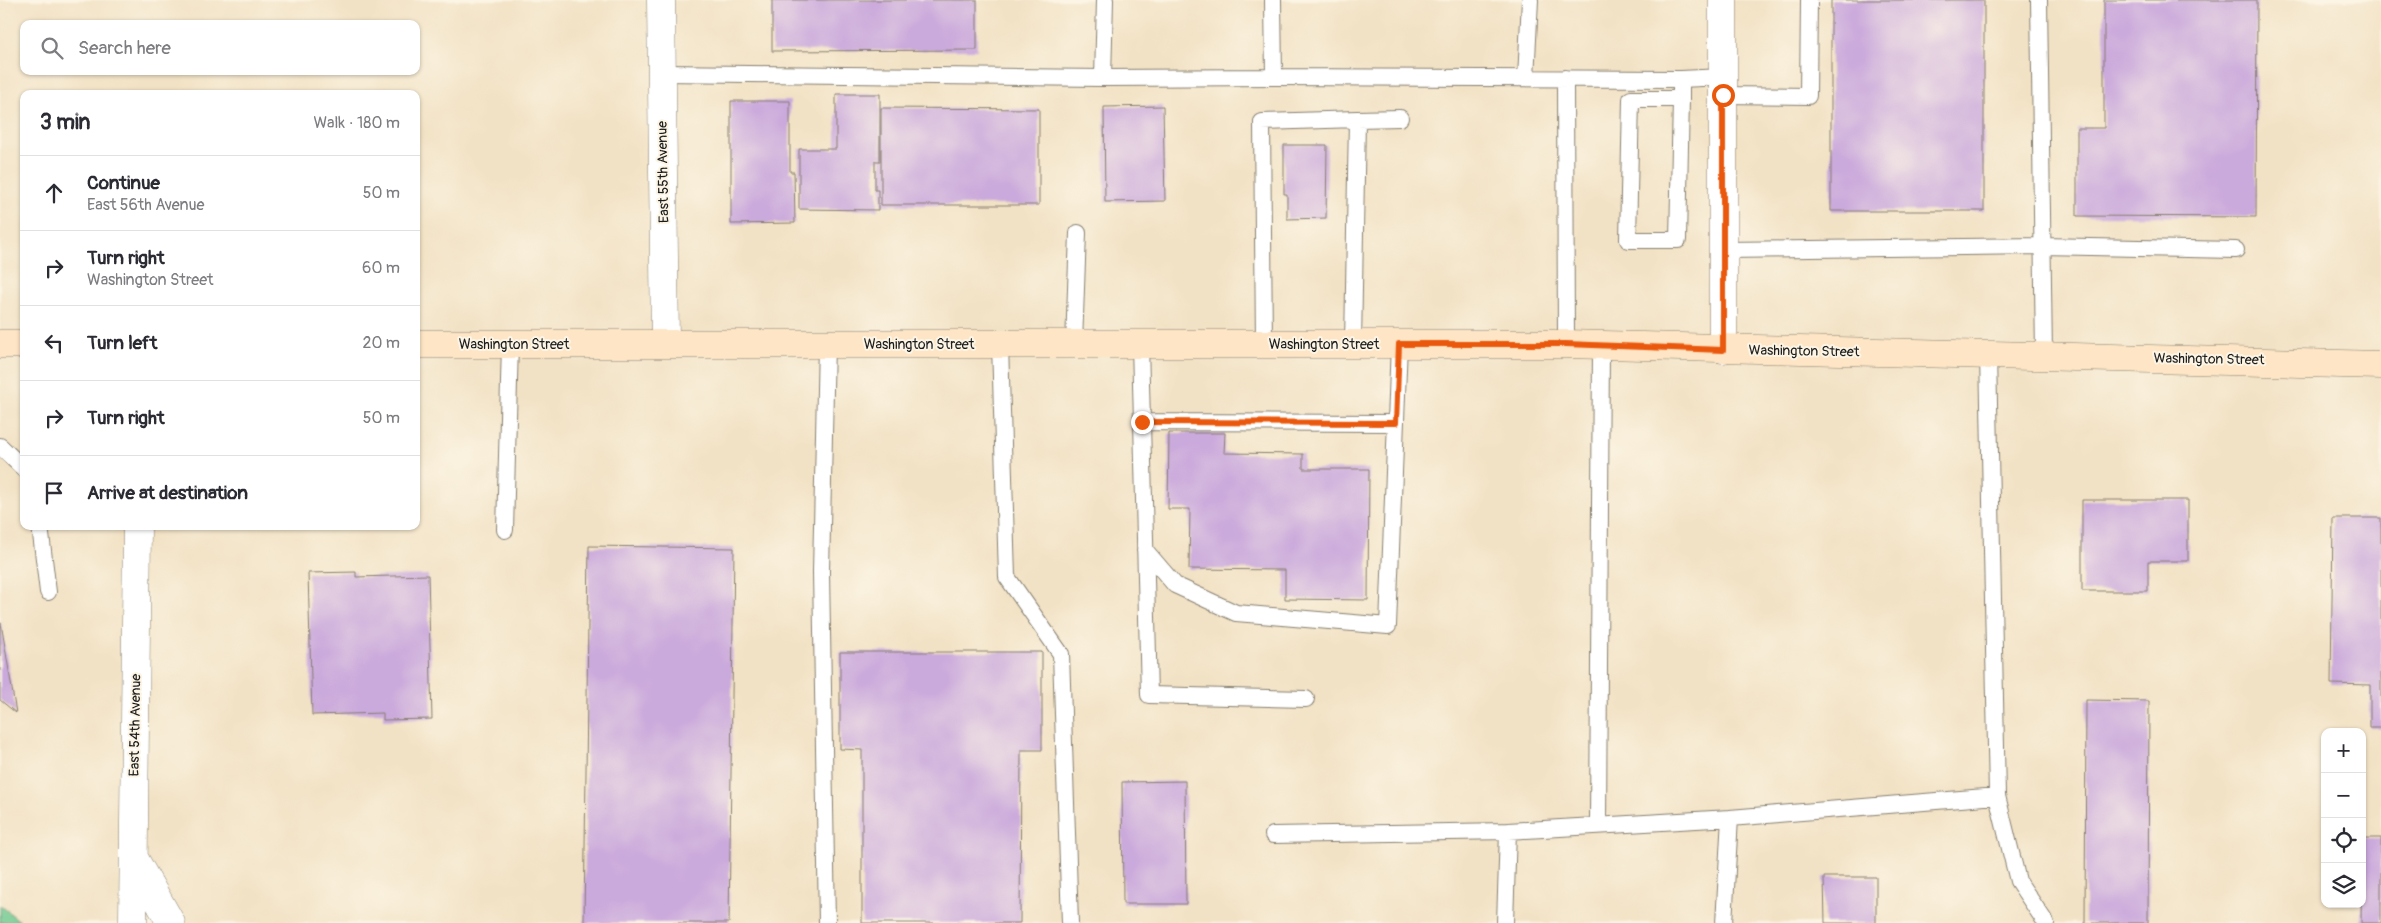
<!DOCTYPE html>
<meta charset="utf-8">
<style>
body{margin:0;font-family:Pangolin,sans-serif;background:#f7f7f7;color:#2b2b33}
.controls{position:absolute;right:15px;bottom:15px;display:grid;overflow:hidden;border-radius:10px;box-shadow:0 1px 4px #0004}
.controls button{width:45px;height:45px;display:grid;place-items:center;padding:0;border:0;border-bottom:1px solid #e1e1e2;background:#fff;color:#2b2b33;font:25px sans-serif}
.stop{position:absolute;width:15px;height:15px;margin:-11px;border:4px solid #ea580c;border-radius:50%;background:#fff}
.stop.end{background:#ea580c;border-color:#fff;box-shadow:0 1px 5px #0008}
.list{margin:0;padding:0;list-style:none}
h2{display:flex;justify-content:space-between;align-items:center;height:65px;margin:0;padding:0 20px;font-size:21px}
h2 small{font-size:16px;font-weight:400;color:#7c7c81}
.list li{display:grid;grid-template-columns:32px 1fr auto;gap:15px;align-items:center;box-sizing:border-box;height:75px;padding:0 20px;border-top:1px solid #e1e1e2}
.list b{display:block;font-size:19px;white-space:nowrap}
.list p{margin:0;font-size:16px;white-space:nowrap;color:#7c7c81}
.list em{font-size:16px;font-style:normal;color:#7c7c81}
.icon{flex:none;width:28px;height:28px;fill:none;stroke:currentColor;stroke-width:2;stroke-linecap:round;stroke-linejoin:round}
.map{position:relative;flex:none;width:2381px;height:923px;overflow:hidden}
.search{position:absolute;background:#fff;box-shadow:0 1px 4px #0004;left:20px;top:20px;width:400px;height:55px;display:flex;align-items:center;gap:12px;box-sizing:border-box;padding:0 18px;border-radius:10px;color:#7c7c81;font-size:19px}
.panel{position:absolute;background:#fff;box-shadow:0 1px 4px #0004;left:20px;top:90px;width:400px;height:440px;border-radius:10px}
.map>svg:first-child{display:block}
</style>
<div class="map">
<svg width="2381" height="923" viewBox="0 0 2381 923">
<rect width="100%" height="100%" fill="#fcf5e5"/>
<filter id="ink" filterUnits="userSpaceOnUse"><feTurbulence type="fractalNoise" baseFrequency=".02" numOctaves="2"/><feDisplacementMap in="SourceGraphic" scale="10" xChannelSelector="R" yChannelSelector="G"/><feConvolveMatrix kernelMatrix="1 2 1 2 8 2 1 2 1" color-interpolation-filters="sRGB"/></filter>
<filter id="wash" filterUnits="userSpaceOnUse"><feTurbulence type="fractalNoise" baseFrequency=".0096" numOctaves="4" result="noise"/><feDisplacementMap in="SourceGraphic" scale="20" xChannelSelector="R" yChannelSelector="G"/><feGaussianBlur stdDeviation="1.12" result="paint"/><feColorMatrix in="noise" values="0 0 0 0 0 0 0 0 0 0 0 0 0 0 0 0 0 1.4 0 .05"/><feComposite in="paint" operator="in"/></filter>
<g filter="url(#wash)">
<rect width="100%" height="100%" fill="#f2e2c5"/>
<path fill="#6ec88f" stroke="#457256" d="M 0,905 L 22,923 L 0,923 Z"/>
<g id="blocks">
<path fill="#caa9dc" d="M 772,0 L 977,0 L 977,50 L 772,51 Z
M 1831,0 L 1984,0 L 1984,211 L 1831,211 Z
M 2104,0 L 2257,0 L 2256,217 L 2077,216 L 2077,128 L 2104,128 Z
M 836,94 L 880,94 L 880,161 L 875,161 L 875,190 L 878,190 L 878,210 L 799,209 L 799,149 L 836,149 Z
M 731,101 L 790,101 L 790,172 L 794,172 L 795,223 L 731,224 Z
M 1163,106 L 1165,201 L 1105,202 L 1104,107 Z
M 881,108 L 1039,109 L 1039,205 L 881,205 Z
M 1284,145 L 1327,145 L 1326,218 L 1287,219 L 1287,194 L 1284,194 Z
M 1169,433 L 1225,433 L 1224,453 L 1303,454 L 1303,469 L 1369,469 L 1368,600 L 1285,599 L 1285,570 L 1189,569 L 1190,509 L 1168,509 Z
M 2082,500 L 2188,500 L 2188,561 L 2148,561 L 2148,591 L 2082,591 Z
M 2333,518 L 2381,518 L 2381,728 L 2370,728 L 2370,685 L 2331,684 Z
M 589,546 L 734,548 L 729,923 L 584,923 Z
M 356,572 L 356,577 L 428,575 L 432,719 L 383,720 L 383,713 L 312,715 L 308,573 Z
M 0,623 L 1,623 L 16,713 L 0,700 Z
M 840,652 L 1042,652 L 1042,750 L 1021,750 L 1020,923 L 862,923 L 862,750 L 840,749 Z
M 2086,700 L 2149,701 L 2148,923 L 2085,923 Z
M 1185,781 L 1186,904 L 1123,904 L 1122,782 Z
M 2362,838 L 2381,838 L 2381,923 L 2361,923 Z
M 1824,877 L 1876,877 L 1876,923 L 1825,923 Z"/>
</g>
</g>
<g filter="url(#ink)">
<use href="#blocks" fill-opacity="0" stroke="#877f70" stroke-width="1"/>
<g fill="none" stroke-linecap="round" stroke-linejoin="round">
<defs>
<path id="service" d="M 1105,0 L 1103,78 L 1274,77 L 1273,0
M 2039,0 L 2044,355
M 662,73 L 1103,78
M 1274,77 L 1681,79
M 1526,78 L 1530,0
M 1565,78 L 1566,344
M 1723,95 L 1808,96 L 1809,0
M 1681,99 L 1631,99 L 1628,240 L 1678,240 L 1681,99 L 1681,79 L 1723,77
M 1723,250 L 2042,246 L 2236,250
M 826,344 L 821,572 L 827,923
M 1000,344 L 1007,577 L 1061,654 L 1070,923
M 1074,344 L 1078,233
M 1140,344 L 1149,695 L 1306,699
M 1264,344 L 1262,122 L 1357,119
M 1353,344 L 1357,119 L 1400,118
M 1142,422 L 1396,423
M 0,446 L 24,469
M 40,526 L 48,592
M 505,530 L 510,344
M 1145,550 L 1175,585 L 1236,613 L 1388,626 L 1399,344
M 1997,796 L 2018,881 L 2046,923
M 1730,818 L 1997,796 L 1988,354
M 1598,825 L 1601,346
M 1273,835 L 1508,831 L 1730,818 L 1724,923
M 1505,923 L 1508,831"/>
<path id="minor" d="M 661,0 L 665,343
M 134,858 L 171,923
M 133,923 L 137,526"/>
<path id="tertiary" d="M 1723,0 L 1723,349"/>
<path id="secondary" d="M 0,344 L 24,344
M 416,344 L 1566,344 L 2381,365"/>
</defs>
<use href="#service" stroke="#877f70" stroke-width="18"/>
<use href="#minor" stroke="#877f70" stroke-width="29"/>
<use href="#tertiary" stroke="#877f70" stroke-width="29"/>
<use href="#secondary" stroke="#877f70" stroke-width="29"/>
<use href="#service" stroke="#fff" stroke-width="16"/>
<use href="#minor" stroke="#fff" stroke-width="28"/>
<use href="#tertiary" stroke="#fff" stroke-width="28"/>
<use href="#secondary" stroke="#fde5c5" stroke-width="28"/>
</g>
</g>
<g fill="none" stroke-linecap="round" stroke-linejoin="round" filter="url(#ink)">
<path stroke="#ea580c" stroke-width="6" d="M 1142,422 L 1396,423 L 1399,344 L 1566,344 L 1723,350 L 1723,95"/>
</g>
<g text-anchor="middle" dominant-baseline="central" stroke-width="4" stroke-linejoin="round" paint-order="stroke">
<g font-size="14" fill="#1c1c1c" stroke="#fcf5e5">
<text transform="translate(663 172) rotate(-91)">East 55th Avenue</text>
<text x="514" y="344">Washington Street</text>
<text x="919" y="344">Washington Street</text>
<text x="1324" y="344">Washington Street</text>
<text transform="translate(1804 351) rotate(1)">Washington Street</text>
<text transform="translate(2209 359) rotate(1)">Washington Street</text>
<text transform="translate(135 725) rotate(-89)">East 54th Avenue</text>
</g>
</g>
</svg>
<div class="controls">
<button>+</button>
<button>−</button>
<button><svg class="icon" aria-label="locate" viewBox="0 0 24 24"><circle cx="12" cy="12" r="6"/><path d="M12 2v4M12 18v4M2 12h4M18 12h4"/></svg></button>
<button><svg class="icon" aria-label="layers" viewBox="0 0 24 24"><path d="M12 4l9 5-9 5-9-5zM3 14l9 5 9-5"/></svg></button>
</div>
<div class="stop" style="left:1723px;top:95px"></div>
<div class="stop end" style="left:1142px;top:422px"></div>
<div class="search"><svg class="icon" aria-label="search" viewBox="0 0 24 24"><circle cx="10" cy="10" r="6"/><path d="M15 15l6 6"/></svg>Search here</div>
<section class="panel">
<h2>3 min<small>Walk · 180 m</small></h2>
<ul class="list">
<li><svg class="icon" aria-label="ahead" viewBox="0 0 24 24"><path d="M12 20V5M6 11l6-6 6 6"/></svg><div><b>Continue</b><p>East 56th Avenue</p></div><em>50 m</em></li>
<li><svg class="icon" aria-label="right" viewBox="0 0 24 24"><path d="M7 20v-9h11M14 6l5 5-5 5"/></svg><div><b>Turn right</b><p>Washington Street</p></div><em>60 m</em></li>
<li><svg class="icon" aria-label="left" viewBox="0 0 24 24"><path d="M17 20v-9H6M10 6l-5 5 5 5"/></svg><div><b>Turn left</b></div><em>20 m</em></li>
<li><svg class="icon" aria-label="right" viewBox="0 0 24 24"><path d="M7 20v-9h11M14 6l5 5-5 5"/></svg><div><b>Turn right</b></div><em>50 m</em></li>
<li><svg class="icon" aria-label="arrive" viewBox="0 0 24 24"><path d="M6 21V4h12l-3 4 3 4H6"/></svg><div><b>Arrive at destination</b></div></li>
</ul>
</section>
</div>
